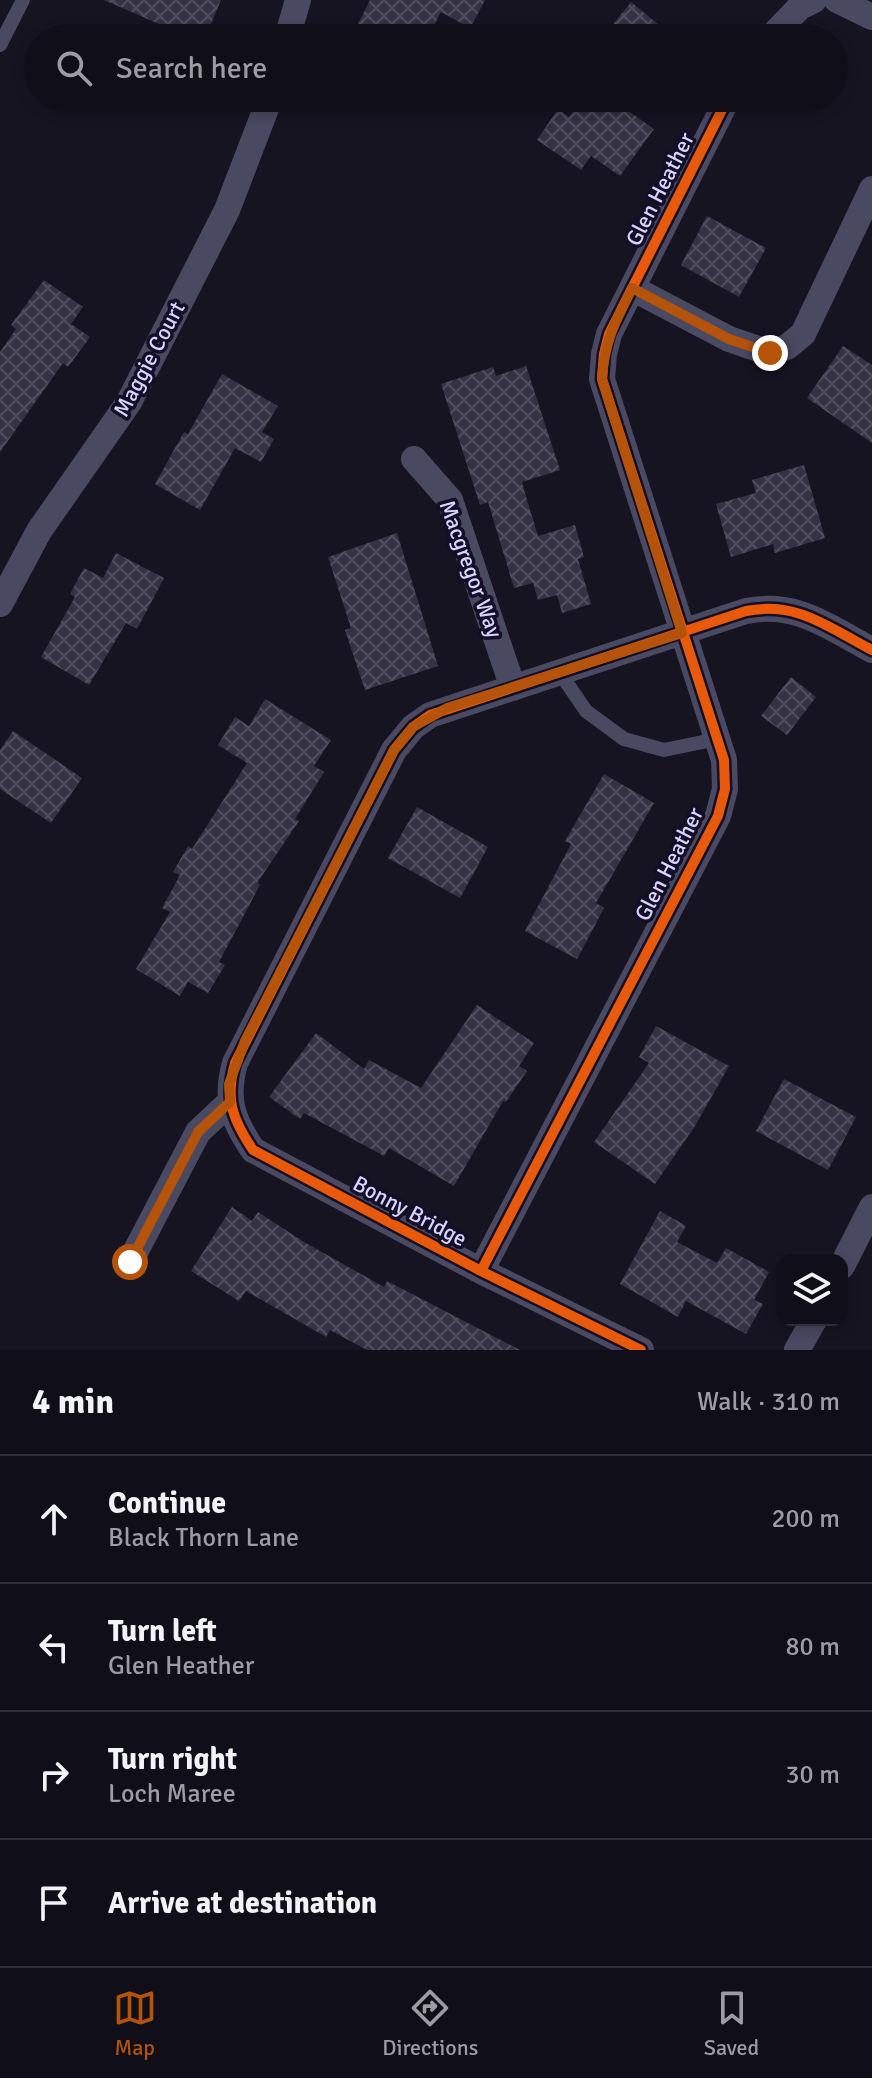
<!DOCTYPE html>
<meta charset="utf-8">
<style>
body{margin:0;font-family:Signika,sans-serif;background:#191822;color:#f1f3f6}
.controls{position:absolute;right:24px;bottom:24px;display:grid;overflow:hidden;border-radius:16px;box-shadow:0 4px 12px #0003}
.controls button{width:72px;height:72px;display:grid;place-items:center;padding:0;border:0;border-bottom:2px solid #302f38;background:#100f19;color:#f1f3f6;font:40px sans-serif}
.stop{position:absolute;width:24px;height:24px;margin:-18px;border:6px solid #b45309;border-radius:50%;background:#fff}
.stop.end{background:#b45309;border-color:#fff;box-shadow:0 2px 8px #0008}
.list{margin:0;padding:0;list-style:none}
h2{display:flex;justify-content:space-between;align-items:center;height:104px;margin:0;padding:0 32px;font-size:34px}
h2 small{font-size:26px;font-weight:400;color:#9c9ca2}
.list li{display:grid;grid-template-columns:52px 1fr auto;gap:24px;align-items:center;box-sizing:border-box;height:128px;padding:0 32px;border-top:2px solid #302f38}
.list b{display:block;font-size:30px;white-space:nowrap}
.list p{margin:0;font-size:26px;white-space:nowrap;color:#9c9ca2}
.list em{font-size:26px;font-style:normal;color:#9c9ca2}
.icon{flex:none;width:44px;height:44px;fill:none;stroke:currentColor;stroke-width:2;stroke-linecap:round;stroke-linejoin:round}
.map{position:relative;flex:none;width:872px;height:1350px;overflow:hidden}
.search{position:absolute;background:#100f19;box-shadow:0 4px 12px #0003;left:24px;right:24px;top:24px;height:88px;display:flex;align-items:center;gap:20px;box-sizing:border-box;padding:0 28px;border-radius:44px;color:#9c9ca2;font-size:30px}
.sheet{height:616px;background:#100f19}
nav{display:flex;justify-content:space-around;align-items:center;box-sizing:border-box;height:112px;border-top:2px solid #302f38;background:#100f19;font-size:22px;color:#9c9ca2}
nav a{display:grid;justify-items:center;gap:4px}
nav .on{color:#b45309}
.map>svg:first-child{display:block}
</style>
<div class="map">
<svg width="872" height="1350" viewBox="0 0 872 1350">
<defs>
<pattern id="building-cross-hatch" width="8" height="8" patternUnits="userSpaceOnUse" patternTransform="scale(2)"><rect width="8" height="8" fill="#343243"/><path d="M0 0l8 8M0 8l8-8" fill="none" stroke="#514f5f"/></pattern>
</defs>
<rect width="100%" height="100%" fill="#161421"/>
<path fill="url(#building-cross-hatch)" d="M 104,0 L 221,0 L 205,38 L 150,38 L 159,24 Z
M 370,0 L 485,0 L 470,28 L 441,12 L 427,38 L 351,38 Z
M 631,2 L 675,38 L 602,38 Z
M 583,98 L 610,98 L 654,129 L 620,176 L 591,156 L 581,170 L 537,140 L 558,109 L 569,117 Z
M 707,216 L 766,248 L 739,297 L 681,265 Z
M 44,280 L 83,307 L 71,324 L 90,337 L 68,367 L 63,363 L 0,452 L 0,352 L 16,329 L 11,325 Z
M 843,346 L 872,365 L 872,443 L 807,398 Z
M 526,366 L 560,470 L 522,482 L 524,490 L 538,536 L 575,525 L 584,557 L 578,559 L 591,604 L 562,613 L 557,595 L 538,600 L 533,583 L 514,588 L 488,502 L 480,505 L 441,384 L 493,367 L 496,376 Z
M 222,374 L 278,406 L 262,432 L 274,439 L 261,462 L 235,448 L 200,510 L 155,484 L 184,432 L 188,434 Z
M 804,465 L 825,538 L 775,553 L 773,544 L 731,557 L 716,504 L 756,493 L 752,480 Z
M 397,533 L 438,666 L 365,690 L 345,630 L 351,628 L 328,557 Z
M 116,553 L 164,578 L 137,629 L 126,623 L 89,685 L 41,657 L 75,597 L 70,594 L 84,568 L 103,578 Z
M 791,677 L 816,697 L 787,735 L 761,716 Z
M 265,699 L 331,740 L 314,766 L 324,772 L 295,819 L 299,821 L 257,883 L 260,885 L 219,962 L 225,965 L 208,993 L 188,982 L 180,996 L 136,969 L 170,912 L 162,908 L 180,875 L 173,872 L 188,846 L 192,849 L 247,763 L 218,745 L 235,717 L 249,726 Z
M 13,731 L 82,778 L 51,823 L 0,789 L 0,750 Z
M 604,774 L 654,803 L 596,903 L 604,908 L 577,959 L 525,931 L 571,844 L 565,841 Z
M 417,807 L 488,847 L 460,898 L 388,858 Z
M 477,1005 L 534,1043 L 519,1066 L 527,1071 L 506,1102 L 503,1101 L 454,1186 L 389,1148 L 384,1156 L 304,1113 L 300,1119 L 269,1097 L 316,1033 L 364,1069 L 369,1060 L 421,1088 Z
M 656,1026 L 729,1066 L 695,1126 L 655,1184 L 594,1142 L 649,1063 L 639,1057 Z
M 784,1079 L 856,1117 L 828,1170 L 756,1131 Z
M 232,1207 L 252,1221 L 258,1212 L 304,1242 L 384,1287 L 387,1281 L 520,1350 L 367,1350 L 330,1330 L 326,1337 L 246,1291 L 239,1301 L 191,1271 Z
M 660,1211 L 686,1226 L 677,1242 L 717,1263 L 726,1248 L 769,1272 L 754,1300 L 763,1304 L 746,1334 L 686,1301 L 678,1317 L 620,1284 Z"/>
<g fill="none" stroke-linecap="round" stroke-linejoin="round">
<path stroke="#4a4962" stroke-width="14" d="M 0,45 L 23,0
M 560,673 L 586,711 L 624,739 L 664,750 L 717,739"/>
<path stroke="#4a4962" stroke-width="26" d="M 837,0 L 872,17
M 287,38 L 298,0
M 770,38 L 800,7 L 814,0
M 632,288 L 729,339 L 770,353 L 787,347 L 803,334 L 872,189
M 414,459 L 450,500 L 513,688
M 0,604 L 39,531 L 129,402 L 227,210 L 270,98
M 130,1262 L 198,1132 L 230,1102
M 842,1266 L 872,1207
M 481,1271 L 718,816 L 725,789 L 724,760 L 602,379 L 604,354 L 609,334 L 728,98
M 641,1350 L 481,1271 L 253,1150 C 232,1119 225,1099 235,1063 L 394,750 L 413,727 L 430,715 L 746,611 C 797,601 828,627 872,650
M 797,1350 L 814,1320"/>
<defs>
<path id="cycleway" d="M 481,1271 L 718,816 L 725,789 L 724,760 L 602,379 L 604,354 L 609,334 L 728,98
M 641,1350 L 481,1271 L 253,1150 C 232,1119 225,1099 235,1063 L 394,750 L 413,727 L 430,715 L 746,611 C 797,601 828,627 872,650"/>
</defs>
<use href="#cycleway" stroke="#130f26" stroke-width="15"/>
<use href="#cycleway" stroke="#e8590c" stroke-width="10"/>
</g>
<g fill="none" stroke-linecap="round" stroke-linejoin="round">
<path stroke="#b45309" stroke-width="10" d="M 130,1262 L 198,1132 L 230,1102 L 229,1084 L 245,1041 L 394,750 L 413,727 L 447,708 L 682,633 L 602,379 C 604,342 616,320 632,288 L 729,339 L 770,353"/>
</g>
<g text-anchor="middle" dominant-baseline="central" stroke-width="7" stroke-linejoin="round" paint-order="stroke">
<g font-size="22" fill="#d9d4ff" stroke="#130f26">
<text transform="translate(660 189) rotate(-63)">Glen Heather</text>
<text transform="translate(149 359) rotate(-62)">Maggie Court</text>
<text transform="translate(471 569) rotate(70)">Macgregor Way</text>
<text transform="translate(669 864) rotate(-63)">Glen Heather</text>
<text transform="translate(410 1211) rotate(28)">Bonny Bridge</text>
</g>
</g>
</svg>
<div class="controls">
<button><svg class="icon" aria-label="layers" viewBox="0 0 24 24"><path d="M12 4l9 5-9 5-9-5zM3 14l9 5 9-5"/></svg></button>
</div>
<div class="stop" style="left:130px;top:1262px"></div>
<div class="stop end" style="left:770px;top:353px"></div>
<div class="search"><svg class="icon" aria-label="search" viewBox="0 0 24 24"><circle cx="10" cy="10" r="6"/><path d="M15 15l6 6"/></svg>Search here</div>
</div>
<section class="sheet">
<h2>4 min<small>Walk · 310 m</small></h2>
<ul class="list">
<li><svg class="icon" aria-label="ahead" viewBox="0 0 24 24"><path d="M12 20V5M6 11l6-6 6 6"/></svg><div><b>Continue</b><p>Black Thorn Lane</p></div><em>200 m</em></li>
<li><svg class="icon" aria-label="left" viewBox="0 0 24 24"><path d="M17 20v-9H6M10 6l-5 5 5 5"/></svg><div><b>Turn left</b><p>Glen Heather</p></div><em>80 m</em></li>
<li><svg class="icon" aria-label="right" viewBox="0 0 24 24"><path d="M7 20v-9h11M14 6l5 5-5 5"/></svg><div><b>Turn right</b><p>Loch Maree</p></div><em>30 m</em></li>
<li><svg class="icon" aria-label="arrive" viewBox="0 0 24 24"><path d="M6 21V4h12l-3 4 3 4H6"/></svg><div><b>Arrive at destination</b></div></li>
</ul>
</section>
<nav>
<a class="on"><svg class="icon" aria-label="map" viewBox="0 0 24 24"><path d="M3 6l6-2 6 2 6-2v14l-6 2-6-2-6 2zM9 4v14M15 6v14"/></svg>Map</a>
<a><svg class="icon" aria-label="directions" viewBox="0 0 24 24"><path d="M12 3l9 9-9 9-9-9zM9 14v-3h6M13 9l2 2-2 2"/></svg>Directions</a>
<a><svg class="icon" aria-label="saved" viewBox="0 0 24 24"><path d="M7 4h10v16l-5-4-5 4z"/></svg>Saved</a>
</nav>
